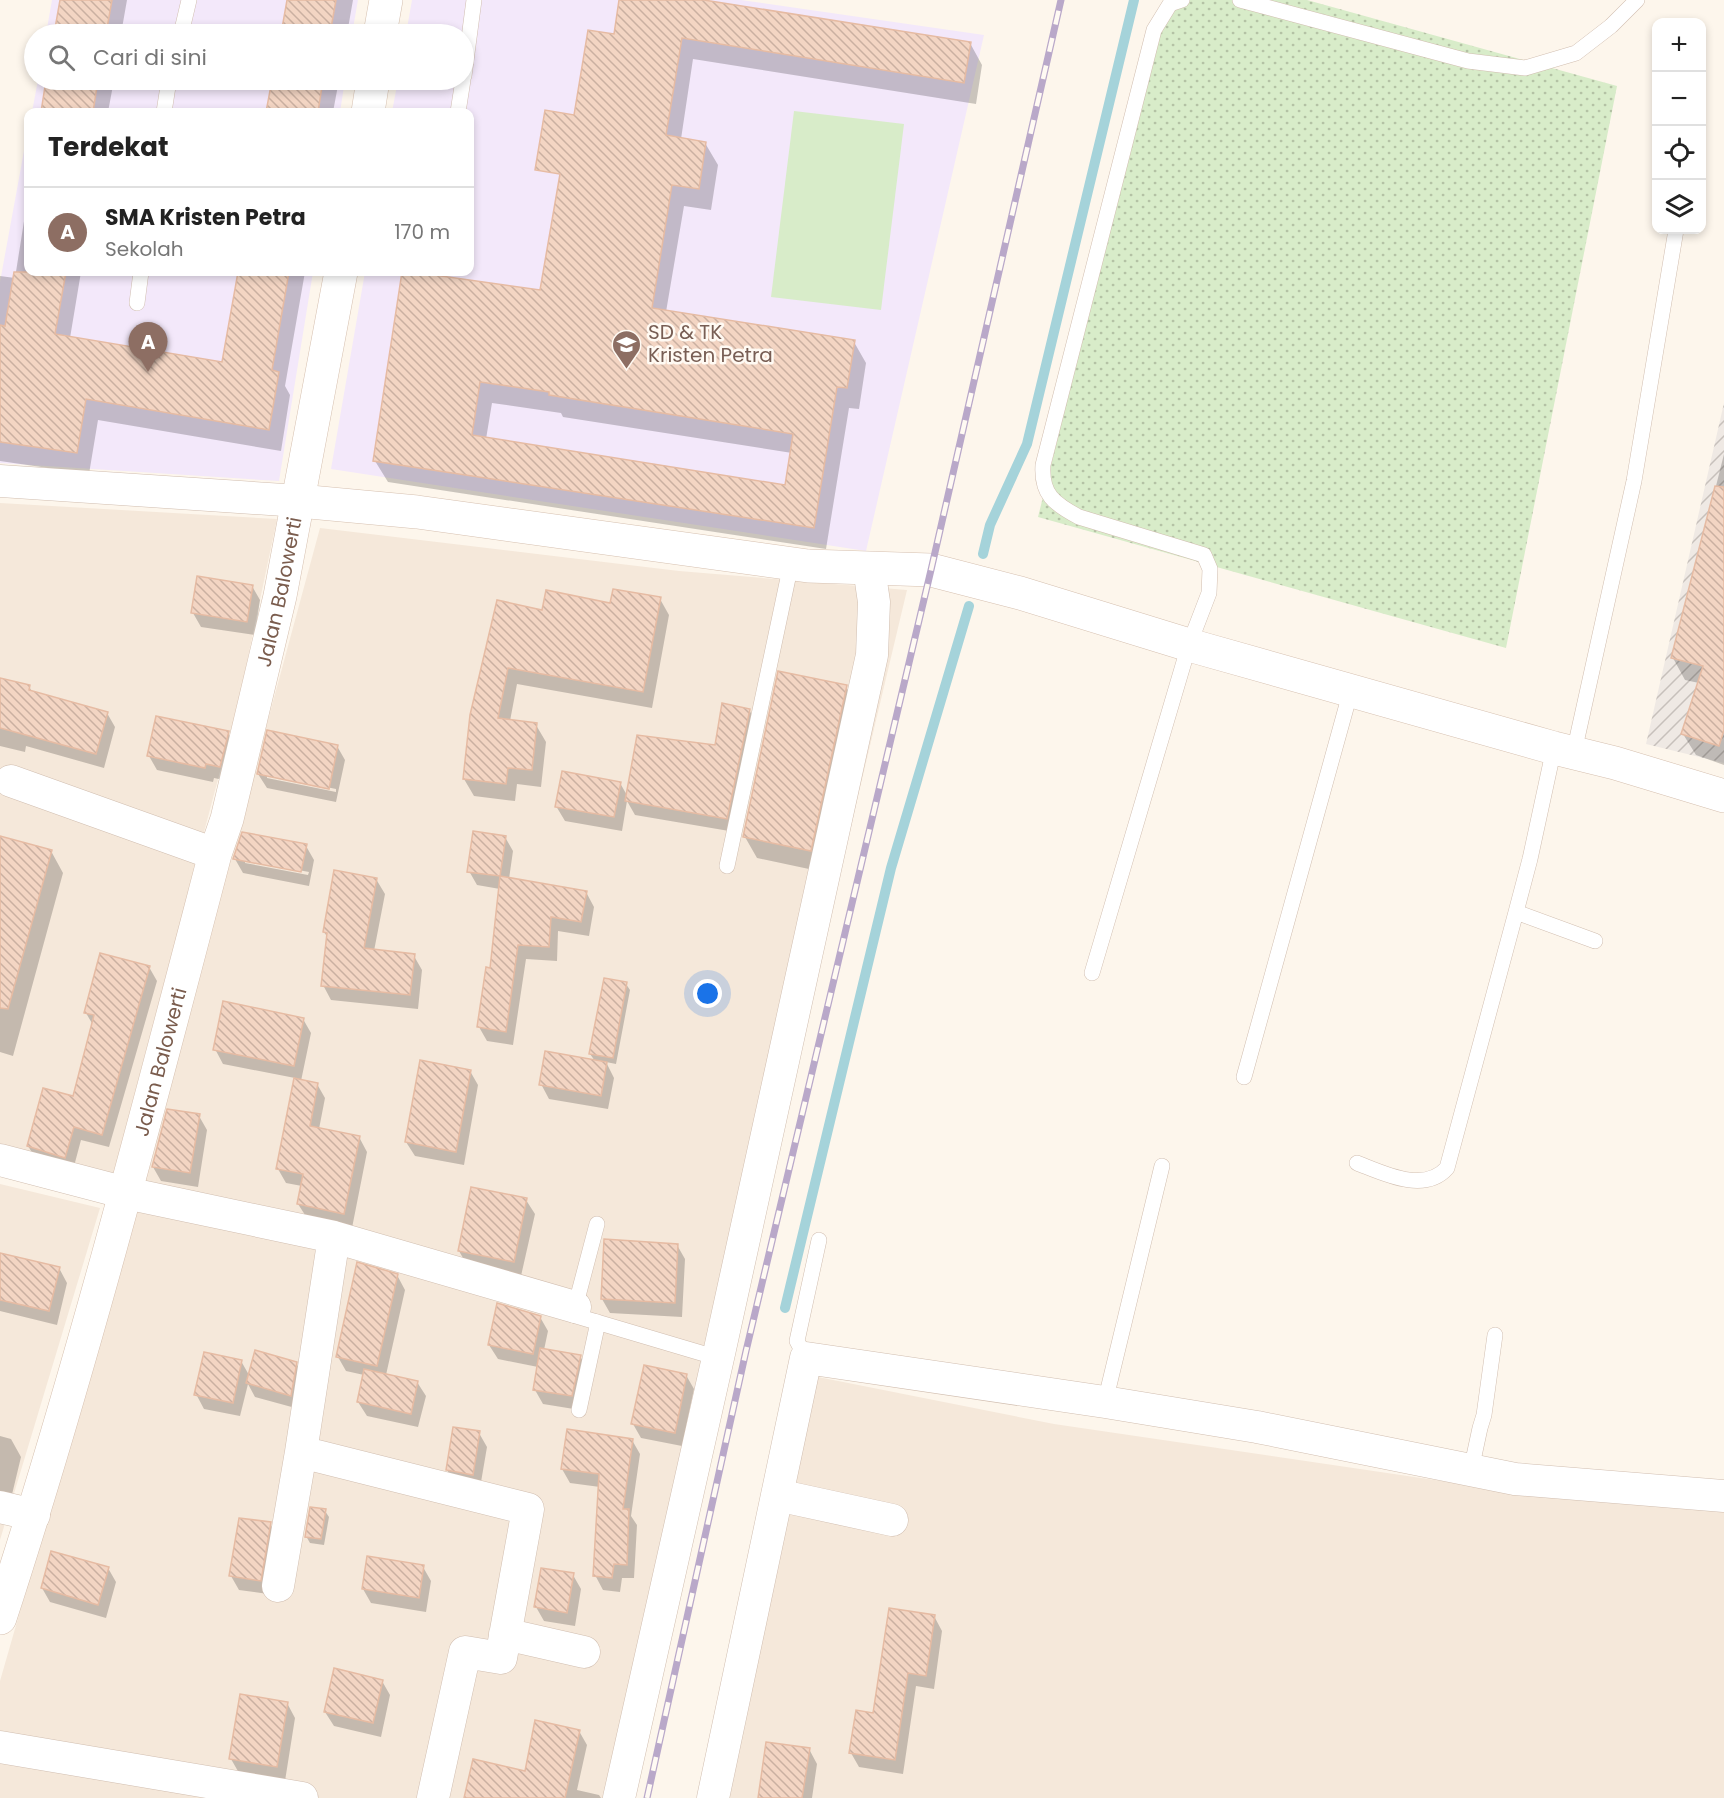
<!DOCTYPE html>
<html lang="id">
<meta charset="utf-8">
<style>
body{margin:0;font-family:Poppins,sans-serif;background:#f2f2f2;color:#222}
.controls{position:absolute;right:18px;top:18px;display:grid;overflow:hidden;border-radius:12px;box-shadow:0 3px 9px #0003}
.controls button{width:54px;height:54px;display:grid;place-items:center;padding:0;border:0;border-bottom:2px solid #e0e0e0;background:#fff;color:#222;font:30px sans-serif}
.you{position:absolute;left:708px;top:994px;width:21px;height:21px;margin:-15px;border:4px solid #fff;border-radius:50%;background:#1a73e8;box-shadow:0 0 0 9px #1a73e833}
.badge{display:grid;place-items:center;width:39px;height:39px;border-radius:50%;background:#0f766e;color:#fff;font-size:20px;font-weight:700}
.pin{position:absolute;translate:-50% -50px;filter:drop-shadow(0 2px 3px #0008)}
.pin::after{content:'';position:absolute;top:32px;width:21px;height:18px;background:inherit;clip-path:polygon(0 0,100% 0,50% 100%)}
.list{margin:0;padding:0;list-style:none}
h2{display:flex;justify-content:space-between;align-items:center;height:78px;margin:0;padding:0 24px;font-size:26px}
h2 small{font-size:20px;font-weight:400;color:#767676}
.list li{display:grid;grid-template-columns:39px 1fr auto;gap:18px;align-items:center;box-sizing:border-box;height:90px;padding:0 24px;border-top:2px solid #e0e0e0}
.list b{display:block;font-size:22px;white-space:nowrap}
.list p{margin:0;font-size:20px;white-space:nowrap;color:#767676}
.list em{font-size:20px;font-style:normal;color:#767676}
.icon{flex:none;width:33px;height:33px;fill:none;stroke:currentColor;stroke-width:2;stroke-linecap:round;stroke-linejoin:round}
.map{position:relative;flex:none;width:1724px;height:1798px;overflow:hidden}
.search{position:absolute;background:#fff;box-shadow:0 3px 9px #0003;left:24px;top:24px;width:450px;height:66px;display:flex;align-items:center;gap:15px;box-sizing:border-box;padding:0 21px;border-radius:33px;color:#767676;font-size:22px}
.panel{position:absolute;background:#fff;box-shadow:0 3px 9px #0003;left:24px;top:108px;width:450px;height:168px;border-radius:12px}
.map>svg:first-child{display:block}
</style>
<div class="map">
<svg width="1724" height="1798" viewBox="0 0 1724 1798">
<defs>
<pattern id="industrial-furrows" width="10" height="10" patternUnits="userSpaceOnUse" patternTransform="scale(1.5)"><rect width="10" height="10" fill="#efe9e4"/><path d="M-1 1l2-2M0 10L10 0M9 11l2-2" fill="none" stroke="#c7c0bb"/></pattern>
<pattern id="grass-dots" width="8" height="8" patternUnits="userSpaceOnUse" patternTransform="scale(1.5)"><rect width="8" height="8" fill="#d8ecc9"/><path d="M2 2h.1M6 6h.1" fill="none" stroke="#b4c2a5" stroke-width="1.8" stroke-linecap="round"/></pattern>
<pattern id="building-back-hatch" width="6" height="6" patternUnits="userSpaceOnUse" patternTransform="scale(1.5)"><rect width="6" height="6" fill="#f3d5c3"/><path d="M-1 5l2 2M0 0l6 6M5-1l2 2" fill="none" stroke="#cab0a1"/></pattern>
</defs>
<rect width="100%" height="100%" fill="#fdf6ec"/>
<path fill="#f5e8da" d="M 0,503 L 277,519 L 239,700 L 112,1179 L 0,1150 Z
M 320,528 L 679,571 L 907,590 L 620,1798 L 0,1798 L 0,1681 L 132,1222 Z
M 0,1184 L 100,1208 L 0,1540 Z
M 818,1377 L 1054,1424 L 1523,1493 L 1724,1510 L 1724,1798 L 727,1798 Z"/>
<path fill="url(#industrial-furrows)" d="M 1724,403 L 1724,763 L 1646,744 Z"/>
<path fill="#f3e8fa" d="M 52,0 L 358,0 L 352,34 L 46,34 Z
M 412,0 L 741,0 L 984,35 L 866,551 L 331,469 L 365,272 L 470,272 L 470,112 L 392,112 L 398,80 L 464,80 L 464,34 L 406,34 Z
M 38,80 L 345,80 L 340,112 L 32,112 Z
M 28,129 L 28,272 L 313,272 L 279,481 L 0,463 L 0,282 Z"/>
<path fill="url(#grass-dots)" d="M 1167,0 L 1307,0 L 1617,86 L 1506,648 L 1038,517 Z"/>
<path fill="#d8ecc9" d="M 794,111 L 904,124 L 881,310 L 771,297 Z"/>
<path fill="#0003" fill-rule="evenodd" d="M 61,0 L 127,0 L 121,34 L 55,34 Z
M 289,0 L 353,0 L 347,34 L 283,34 Z
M 621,0 L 695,0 L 970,43 L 982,65 L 976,104 L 693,59 L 681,139 L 705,143 L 718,165 L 711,210 L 684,206 L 666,312 L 854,342 L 866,363 L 859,409 L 849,408 L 826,549 L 388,482 L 375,461 L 403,272 L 541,292 L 595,162 ZM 492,403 L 561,413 L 563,417 L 792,453 L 786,486 L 486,439 Z
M 48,80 L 114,80 L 108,112 L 42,112 Z
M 275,80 L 339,80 L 333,112 L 269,112 Z
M 28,196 L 28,272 L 81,272 L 70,338 L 224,364 L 240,272 L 305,272 L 285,386 L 290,395 L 281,451 L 98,420 L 89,474 L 0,461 L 0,276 L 15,278 Z
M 1724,454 L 1724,765 L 1696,755 L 1683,734 L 1699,683 L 1685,680 L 1673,658 Z
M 252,586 L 260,600 L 255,635 L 201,627 L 193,613 Z
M 660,599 L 669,615 L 652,708 L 517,684 L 510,721 L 536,725 L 546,742 L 541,787 L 517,784 L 515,801 L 474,796 L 464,779 L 472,715 L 543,612 Z
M 0,679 L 29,686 L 32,692 L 107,713 L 115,727 L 104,768 L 26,746 L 25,752 L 0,746 Z
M 846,687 L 858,708 L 823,872 L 757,858 L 745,837 Z
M 749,710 L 758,724 L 735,832 L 635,815 L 627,801 L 622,831 L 565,821 L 556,806 L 620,783 L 628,797 L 717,747 Z
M 228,733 L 236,747 L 228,781 L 214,778 L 213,782 L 157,770 L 149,756 Z
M 337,746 L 345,760 L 336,802 L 267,788 L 258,774 ZM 267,775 L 336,789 L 336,792 L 267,778 Z
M 505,837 L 513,851 L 509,879 L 586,892 L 594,907 L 589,936 L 558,931 L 557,961 L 526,959 L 513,1045 L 487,1041 L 479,1027 L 492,970 L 500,889 L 477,885 L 469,871 Z
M 0,838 L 51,851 L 63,873 L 13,1056 L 0,1052 Z
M 306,846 L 314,860 L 309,886 L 243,873 L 235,859 ZM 245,860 L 309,872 L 308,875 L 245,863 Z
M 376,879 L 385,894 L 374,951 L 414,956 L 422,970 L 418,1009 L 331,1000 L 323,985 L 328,938 L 324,932 Z
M 149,967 L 157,981 L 109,1147 L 81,1140 L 73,1170 L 36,1159 L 28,1146 L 74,1098 L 93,1025 L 86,1013 Z
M 626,984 L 630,990 L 616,1064 L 606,1062 L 614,1078 L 608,1109 L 549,1099 L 541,1084 L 595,1061 L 590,1054 Z
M 303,1019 L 311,1033 L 301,1081 L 317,1084 L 325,1098 L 319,1129 L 359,1137 L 367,1152 L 352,1228 L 307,1218 L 298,1204 L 302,1186 L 286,1183 L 278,1169 L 295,1078 L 223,1064 L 215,1049 Z
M 470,1071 L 478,1085 L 464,1165 L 415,1156 L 406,1142 Z
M 199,1116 L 207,1130 L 198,1187 L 161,1181 L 153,1167 Z
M 526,1200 L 535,1214 L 521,1276 L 467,1265 L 459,1251 Z
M 677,1245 L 685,1259 L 682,1317 L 610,1313 L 602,1299 Z
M 0,1254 L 59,1268 L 67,1283 L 57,1325 L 0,1311 Z
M 397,1275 L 405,1290 L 386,1375 L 417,1382 L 426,1396 L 418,1427 L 367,1416 L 358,1402 L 364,1375 L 346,1371 L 338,1357 Z
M 540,1317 L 548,1331 L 544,1350 L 580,1356 L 588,1370 L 580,1410 L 543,1404 L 535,1390 L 538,1367 L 498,1359 L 489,1345 Z
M 241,1361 L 249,1375 L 296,1363 L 304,1378 L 299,1409 L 255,1397 L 248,1384 L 240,1416 L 204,1409 L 196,1394 Z
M 686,1375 L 694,1389 L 682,1446 L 641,1438 L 633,1424 Z
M 479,1433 L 487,1447 L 480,1488 L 456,1484 L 447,1470 Z
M 0,1436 L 11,1439 L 21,1457 L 9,1507 L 0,1510 Z
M 632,1440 L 640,1454 L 631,1516 L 637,1525 L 634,1578 L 622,1578 L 620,1592 L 603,1590 L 595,1575 L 600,1487 L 570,1483 L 562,1469 Z
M 325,1511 L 329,1517 L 324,1545 L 310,1543 L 306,1536 Z
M 270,1524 L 278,1538 L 268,1594 L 239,1590 L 231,1576 Z
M 423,1567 L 431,1581 L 426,1612 L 371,1603 L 363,1589 Z
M 108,1568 L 116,1582 L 106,1618 L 50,1602 L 42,1588 Z
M 573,1575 L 581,1589 L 575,1626 L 544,1621 L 536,1607 Z
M 934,1616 L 942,1631 L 934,1689 L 916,1686 L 903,1774 L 859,1767 L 851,1753 Z
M 382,1681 L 390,1695 L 381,1737 L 334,1726 L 325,1712 Z
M 287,1703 L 295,1718 L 285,1781 L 239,1773 L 231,1759 Z
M 579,1731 L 587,1745 L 577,1790 L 599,1795 L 601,1798 L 466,1798 L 526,1773 Z
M 809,1749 L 817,1764 L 812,1798 L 759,1798 Z"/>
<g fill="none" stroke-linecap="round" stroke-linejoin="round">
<path stroke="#a5d3da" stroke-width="10" d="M 983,554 L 990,525 L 1027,444 L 1134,0
M 785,1308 L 891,868 L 969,606"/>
</g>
<path fill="url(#building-back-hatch)" stroke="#e6bba3" stroke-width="1.5" fill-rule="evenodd" d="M 60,0 L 112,0 L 106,34 L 54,34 Z
M 287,0 L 336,0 L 330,34 L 281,34 Z
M 619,0 L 704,0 L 971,42 L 964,83 L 682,38 L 666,135 L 706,142 L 699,189 L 672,185 L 652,308 L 855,340 L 847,388 L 837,387 L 814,528 L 373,461 L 402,272 L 413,272 L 540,290 L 560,174 L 535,170 L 545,110 L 574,115 L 588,30 L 614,34 ZM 480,382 L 549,392 L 549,395 L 793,434 L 785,485 L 472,435 Z
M 46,80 L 98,80 L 93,112 L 41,112 Z
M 272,80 L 323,80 L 318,112 L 266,112 Z
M 14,272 L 66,272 L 55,334 L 222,362 L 238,272 L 289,272 L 272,370 L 279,372 L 269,430 L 86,399 L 77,453 L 0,442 L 0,325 L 5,326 Z
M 1715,486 L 1724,487 L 1724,730 L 1719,746 L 1681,734 L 1703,666 L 1671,658 Z
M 197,576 L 253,585 L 247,622 L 191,613 Z
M 613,589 L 661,597 L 643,692 L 508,668 L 498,718 L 537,723 L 532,770 L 508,768 L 506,784 L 463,779 L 470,715 L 497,600 L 542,610 L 546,590 L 610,603 Z
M 778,671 L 847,685 L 811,851 L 743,837 Z
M 0,678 L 30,685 L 29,690 L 108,712 L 96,754 L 0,728 Z
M 722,703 L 750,709 L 727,819 L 625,801 L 637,735 L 715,745 Z
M 156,716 L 229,731 L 220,767 L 206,764 L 205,768 L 147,756 Z
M 267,730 L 338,745 L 329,789 L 257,774 Z
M 562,771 L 621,782 L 614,817 L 555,807 Z
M 473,831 L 506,836 L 500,876 L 467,872 Z
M 242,832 L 307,844 L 301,872 L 233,859 Z
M 0,836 L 52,850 L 8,1009 L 0,1008 Z
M 334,870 L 377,878 L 364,948 L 415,954 L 410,995 L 321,986 L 327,933 L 323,932 Z
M 500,876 L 587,891 L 581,922 L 551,917 L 549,947 L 518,945 L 506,1032 L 477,1027 L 486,967 L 490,968 Z
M 100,953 L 150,966 L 102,1135 L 74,1127 L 65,1158 L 27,1146 L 43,1088 L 73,1096 L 94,1015 L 84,1013 Z
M 604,978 L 627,982 L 613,1058 L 589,1054 Z
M 223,1001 L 304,1018 L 294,1066 L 213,1050 Z
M 545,1051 L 607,1062 L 601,1096 L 539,1085 Z
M 420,1060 L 471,1070 L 456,1152 L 405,1142 Z
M 294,1078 L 318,1083 L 310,1126 L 360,1136 L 344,1214 L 297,1204 L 303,1174 L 276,1169 Z
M 167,1109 L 200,1114 L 190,1173 L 152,1167 Z
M 471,1187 L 527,1198 L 514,1262 L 458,1251 Z
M 604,1239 L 678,1244 L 675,1303 L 601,1299 Z
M 0,1253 L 60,1267 L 49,1311 L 0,1300 Z
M 357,1262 L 398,1274 L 377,1366 L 336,1357 Z
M 497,1303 L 541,1316 L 533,1354 L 488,1345 Z
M 540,1348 L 581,1355 L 572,1396 L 533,1390 Z
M 255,1350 L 297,1362 L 291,1396 L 246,1383 Z
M 204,1352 L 242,1360 L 233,1403 L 194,1395 Z
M 644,1365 L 687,1374 L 675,1433 L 631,1424 Z
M 364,1369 L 418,1381 L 411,1414 L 357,1402 Z
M 453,1427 L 480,1431 L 473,1475 L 446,1470 Z
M 567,1429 L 633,1439 L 623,1509 L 629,1509 L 627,1565 L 614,1564 L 612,1578 L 593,1576 L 599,1474 L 561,1469 Z
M 310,1507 L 326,1509 L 321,1539 L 305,1537 Z
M 239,1518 L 271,1522 L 261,1581 L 229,1576 Z
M 51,1551 L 109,1567 L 98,1605 L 41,1588 Z
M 367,1556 L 424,1565 L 419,1598 L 362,1589 Z
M 541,1568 L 574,1573 L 567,1613 L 534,1607 Z
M 889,1608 L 935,1615 L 926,1676 L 908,1673 L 895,1760 L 849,1753 L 856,1710 L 873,1713 Z
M 334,1668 L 383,1680 L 373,1723 L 324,1712 Z
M 240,1694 L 288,1702 L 277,1767 L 229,1759 Z
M 535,1720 L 580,1730 L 565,1798 L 464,1798 L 473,1759 L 525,1771 Z
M 766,1742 L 810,1748 L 802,1798 L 758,1798 Z"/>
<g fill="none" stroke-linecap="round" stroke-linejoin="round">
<defs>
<path id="lane" d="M 1240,0 L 1468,61 L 1525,68 L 1576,53 L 1611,26 L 1637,0
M 181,34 L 189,0
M 464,76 L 474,0
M 164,112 L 169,80
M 458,112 L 463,80
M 137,303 L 141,272
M 1554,748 L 1530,859 L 1516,912 L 1595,941
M 1574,752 L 1634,481 L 1676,230
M 727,866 L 791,564
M 1092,973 L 1189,645 L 1209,593 L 1210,569 L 1204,555 L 1079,517 C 1054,504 1041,494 1043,465 L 1154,30 L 1170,4 L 1182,0
M 1244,1077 L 1351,690
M 1357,1163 C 1383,1173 1424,1194 1447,1168 L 1516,912
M 597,1224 L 573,1315 L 718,1358
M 806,1358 L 797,1341 L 819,1240
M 1105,1402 L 1162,1166
M 579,1410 L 598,1322
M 1471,1470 L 1480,1428 L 1484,1415 L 1495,1335"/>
<path id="street" d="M 0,481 L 299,501
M 11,781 L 215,854
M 0,1160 L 126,1193 L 334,1237 L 575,1307
M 301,1452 L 528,1509 L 501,1658 L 465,1652 L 433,1798
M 777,1495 L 892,1520
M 0,1507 L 34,1515
M 278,1586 L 301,1452 L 334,1237
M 505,1634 L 584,1652
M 0,1747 L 302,1798
M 619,1798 L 720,1349 L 872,655 L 874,602 L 869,568
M 713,1798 L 806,1358 L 1105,1402 L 1257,1427 L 1515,1479 L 1724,1496"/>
<g id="secondary">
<path d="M 380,34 L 386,0"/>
<path d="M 368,112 L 373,80"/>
<path d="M 299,501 L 417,512 L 808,566 L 931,570 L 1020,593 L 1189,645 L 1554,748 L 1615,763 L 1724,796"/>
<path id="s1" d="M 0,1618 C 82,1366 148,1110 215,854 L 227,819 L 280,596 L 341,272"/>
</g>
</defs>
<use href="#lane" stroke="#d1beb0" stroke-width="16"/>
<use href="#street" stroke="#d1beb0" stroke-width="33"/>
<use href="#secondary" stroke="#d6c0b0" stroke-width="34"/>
<use href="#lane" stroke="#fff" stroke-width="15"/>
<use href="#street" stroke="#fff" stroke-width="32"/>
<use href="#secondary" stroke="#fff" stroke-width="33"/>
<defs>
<path id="rail" d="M 647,1798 L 746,1351 L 931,570 L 1061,0"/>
</defs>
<use href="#rail" stroke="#b9a8c9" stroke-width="7"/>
<use href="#rail" stroke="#fffaf3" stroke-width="4.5" stroke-dasharray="14" stroke-linecap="butt"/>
</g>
<defs>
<symbol id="school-pin" viewBox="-11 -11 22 30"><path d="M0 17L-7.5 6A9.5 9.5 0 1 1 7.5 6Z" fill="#8d6e63" stroke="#fffaf3"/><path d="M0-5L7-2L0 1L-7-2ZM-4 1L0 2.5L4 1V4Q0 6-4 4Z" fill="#fff"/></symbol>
</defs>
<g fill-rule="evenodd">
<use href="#school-pin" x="610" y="328" width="33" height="45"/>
</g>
<g text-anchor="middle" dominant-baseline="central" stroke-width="5" stroke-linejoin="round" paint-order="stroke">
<g font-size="20" fill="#785e54" stroke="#fffaf3" text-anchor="start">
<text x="648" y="332">SD &amp; TK<tspan x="648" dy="23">Kristen Petra</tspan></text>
</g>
<g font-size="20" fill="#7a5c4d" stroke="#fffaf3">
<text stroke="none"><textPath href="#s1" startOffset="1064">Jalan Balowerti</textPath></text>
<text stroke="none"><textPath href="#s1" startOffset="579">Jalan Balowerti</textPath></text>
</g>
</g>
</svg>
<div class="controls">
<button>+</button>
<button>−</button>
<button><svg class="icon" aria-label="locate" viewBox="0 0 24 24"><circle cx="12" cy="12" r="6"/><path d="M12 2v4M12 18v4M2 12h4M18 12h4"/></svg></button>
<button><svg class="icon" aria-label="layers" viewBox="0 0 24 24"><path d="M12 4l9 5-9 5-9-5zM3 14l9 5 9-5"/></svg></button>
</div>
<div class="you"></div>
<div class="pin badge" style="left:148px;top:372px;background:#8d6e63">A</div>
<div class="search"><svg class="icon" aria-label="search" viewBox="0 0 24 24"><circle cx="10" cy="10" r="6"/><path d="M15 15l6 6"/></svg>Cari di sini</div>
<section class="panel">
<h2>Terdekat<small></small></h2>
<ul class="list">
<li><span class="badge" style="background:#8d6e63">A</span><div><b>SMA Kristen Petra</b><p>Sekolah</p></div><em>170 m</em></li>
</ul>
</section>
</div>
